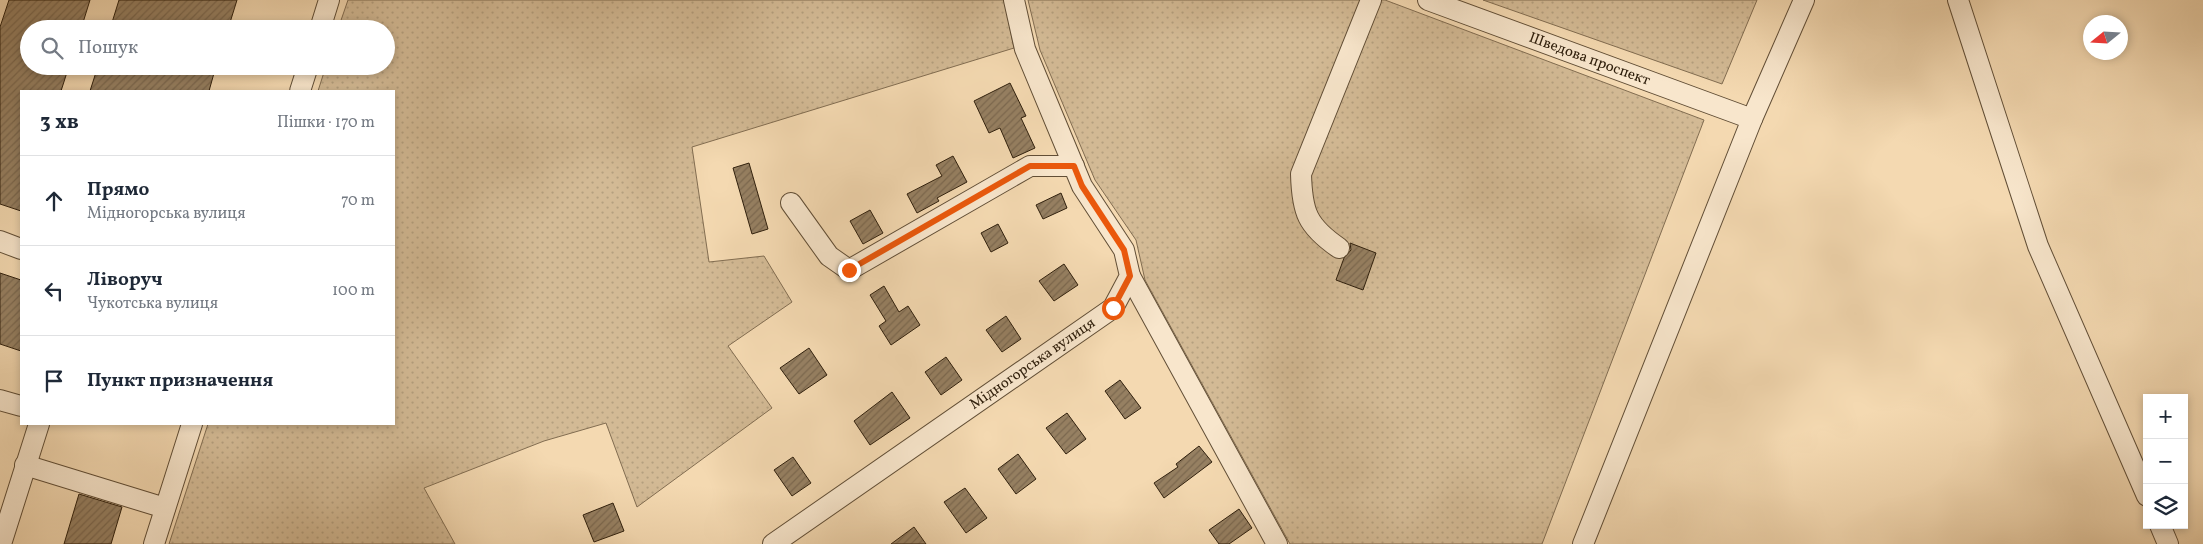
<!DOCTYPE html>
<html lang="uk">
<meta charset="utf-8">
<style>
body{margin:0;font-family:Vollkorn,serif;background:#f2f2f3;color:#1f2937}
.controls{position:absolute;right:15px;bottom:15px;display:grid;overflow:hidden;border-radius:0px;box-shadow:0 2px 8px #0003}
.controls button{width:45px;height:45px;display:grid;place-items:center;padding:0;border:0;border-bottom:1px solid #e0e1e3;background:#fff;color:#1f2937;font:25px sans-serif}
.compass{position:absolute;left:2083px;top:15px;width:45px;height:45px;border-radius:50%;background:#fff;box-shadow:0 2px 8px #0003;rotate:252deg}
.stop{position:absolute;width:15px;height:15px;margin:-11px;border:4px solid #ea580c;border-radius:50%;background:#fff}
.stop.end{background:#ea580c;border-color:#fff;box-shadow:0 1px 5px #0008}
.list{margin:0;padding:0;list-style:none}
h2{display:flex;justify-content:space-between;align-items:center;height:65px;margin:0;padding:0 20px;font-size:21px}
h2 small{font-size:16px;font-weight:400;color:#747a83}
.list li{display:grid;grid-template-columns:32px 1fr auto;gap:15px;align-items:center;box-sizing:border-box;height:90px;padding:0 20px;border-top:1px solid #e0e1e3}
.list b{display:block;font-size:19px;white-space:nowrap}
.list p{margin:0;font-size:16px;white-space:nowrap;color:#747a83}
.list em{font-size:16px;font-style:normal;color:#747a83}
.icon{flex:none;width:28px;height:28px;fill:none;stroke:currentColor;stroke-width:2;stroke-linecap:round;stroke-linejoin:round}
.map{position:relative;flex:none;width:2203px;height:544px;overflow:hidden}
.search{position:absolute;background:#fff;box-shadow:0 2px 8px #0003;left:20px;top:20px;width:375px;height:55px;display:flex;align-items:center;gap:12px;box-sizing:border-box;padding:0 18px;border-radius:28px;color:#747a83;font-size:19px}
.panel{position:absolute;background:#fff;box-shadow:0 2px 8px #0003;left:20px;top:90px;width:375px;height:335px;border-radius:0px}
.map>svg:first-child{display:block}
</style>
<div class="map">
<svg width="2203" height="544" viewBox="0 0 2203 544">
<defs>
<pattern id="grass-dots" width="8" height="8" patternUnits="userSpaceOnUse" patternTransform="scale(1.25)"><rect width="8" height="8" fill="#d3ba95"/><path d="M2 2h.1M6 6h.1" fill="none" stroke="#b5a07f" stroke-width="1.8" stroke-linecap="round"/></pattern>
<pattern id="building-hatch" width="6" height="6" patternUnits="userSpaceOnUse" patternTransform="scale(1.25)"><rect width="6" height="6" fill="#968062"/><path d="M-1 1l2-2M0 6l6-6M5 7l2-2" fill="none" stroke="#7b684f"/></pattern>
</defs>
<rect width="100%" height="100%" fill="#f4d9b1"/>
<filter id="stains"><feTurbulence type="fractalNoise" baseFrequency=".004" numOctaves="4"/><feColorMatrix values="0 0 0 0 .2 0 0 0 0 .09 0 0 0 0 .02 0 0 0 .5 -.17"/></filter>
<radialGradient id="worn" r=".72"><stop offset=".6" stop-color="#630" stop-opacity="0"/><stop offset="1" stop-color="#630" stop-opacity=".3"/></radialGradient>
<path fill="url(#grass-dots)" stroke="#826d51" d="M 348,0 L 1004,0 L 1014,48 L 692,147 L 709,262 L 764,256 L 792,302 L 728,346 L 772,408 L 637,507 L 606,423 L 544,441 L 424,488 L 455,544 L 169,544 L 208,424 L 394,424 L 394,91 L 318,91 L 326,66 L 386,66 L 386,29 L 338,29 Z
M 1028,0 L 1385,0 L 1704,120 L 1542,544 L 1290,544 L 1145,280 L 1136,240 L 1095,180 L 1040,50 Z
M 1483,0 L 1757,0 L 1722,84 Z"/>
<path fill="url(#building-hatch)" stroke="#30200d" d="M 9,0 L 90,0 L 81,29 L 29,29 L 29,66 L 69,66 L 61,91 L 21,91 L 21,211 L 0,204 L 0,27 Z
M 119,0 L 237,0 L 228,29 L 110,29 Z
M 98,66 L 216,66 L 209,91 L 90,91 Z
M 1010,83 L 1026,116 L 1021,118 L 1035,148 L 1013,158 L 1000,128 L 989,133 L 974,101 Z
M 953,156 L 967,182 L 937,198 L 939,201 L 917,213 L 907,194 L 942,176 L 936,165 Z
M 749,163 L 768,229 L 752,234 L 733,168 Z
M 1061,193 L 1067,208 L 1043,219 L 1036,205 Z
M 870,210 L 883,233 L 863,244 L 850,221 Z
M 998,224 L 1008,243 L 991,252 L 981,233 Z
M 1350,243 L 1376,253 L 1363,290 L 1336,280 L 1344,258 L 1351,250 Z
M 1064,264 L 1078,285 L 1054,301 L 1039,281 Z
M 0,273 L 21,280 L 21,351 L 0,344 Z
M 884,286 L 899,312 L 908,306 L 920,325 L 891,345 L 879,326 L 886,321 L 870,295 Z
M 1006,316 L 1021,339 L 1002,352 L 986,330 Z
M 809,348 L 827,375 L 799,394 L 780,368 Z
M 946,357 L 962,380 L 941,395 L 925,372 Z
M 1120,380 L 1141,408 L 1125,419 L 1105,391 Z
M 892,392 L 910,418 L 870,445 L 854,421 Z
M 1067,413 L 1086,439 L 1066,454 L 1046,428 Z
M 1199,446 L 1212,462 L 1164,498 L 1154,483 L 1178,467 L 1176,464 Z
M 1018,454 L 1036,479 L 1016,494 L 998,469 Z
M 793,457 L 811,483 L 792,496 L 774,470 Z
M 965,488 L 987,518 L 966,533 L 944,502 Z
M 79,494 L 122,507 L 111,544 L 64,544 Z
M 613,503 L 624,531 L 594,542 L 583,515 Z
M 1239,509 L 1252,528 L 1229,544 L 1219,544 L 1209,530 Z
M 914,527 L 926,544 L 891,544 Z"/>
<g fill="none" stroke-linecap="round" stroke-linejoin="round">
<defs>
<g id="minor">
<path id="s1" d="M 1428,0 L 1752,119"/>
<path d="M 1958,0 L 2038,246 L 2147,496"/>
<path d="M 320,29 L 329,0"/>
<path d="M 300,91 L 308,66"/>
<path d="M 791,203 L 829,256 L 849,270 L 1030,166 L 1074,166"/>
<path d="M 0,241 L 21,249"/>
<path d="M 1339,248 C 1307,226 1302,212 1301,174 L 1371,0"/>
<path d="M 1130,276 L 1277,544"/>
<path d="M 0,400 L 21,406"/>
<path d="M 25,465 L 165,508"/>
<path d="M 2160,525 L 2168,544"/>
<path d="M 1,544 L 39,424"/>
<path d="M 154,544 L 192,424"/>
<path id="s2" d="M 773,544 L 1113,308 L 1130,276 L 1124,250 L 1082,186 L 1025,49 L 1014,0"/>
<path d="M 1583,544 L 1752,119 L 1804,0"/>
</g>
</defs>
<use href="#minor" stroke="#614e36" stroke-width="22"/>
<use href="#minor" stroke="#f8e6cc" stroke-width="20"/>
</g>
<g fill="none" stroke-linecap="round" stroke-linejoin="round">
<path stroke="#ea580c" stroke-width="6" d="M 849,270 L 1030,166 L 1074,166 L 1082,186 L 1124,250 L 1130,276 L 1113,308"/>
</g>
<g text-anchor="middle" dominant-baseline="central" stroke-width="5" stroke-linejoin="round" paint-order="stroke">
<g font-size="15" fill="#30200d" stroke="#f8e6cc">
<text stroke="none"><textPath href="#s1" startOffset="172">Шведова проспект</textPath></text>
<text stroke="none"><textPath href="#s2" startOffset="316">Мідногорська вулиця</textPath></text>
</g>
</g>
<rect width="100%" height="100%" filter="url(#stains)"/>
<rect width="100%" height="100%" fill="url(#worn)"/>
</svg>
<div class="controls">
<button>+</button>
<button>−</button>
<button><svg class="icon" aria-label="layers" viewBox="0 0 24 24"><path d="M12 4l9 5-9 5-9-5zM3 14l9 5 9-5"/></svg></button>
</div>
<svg class="compass" viewBox="-18 -18 36 36"><path d="M0-13l5 13h-10z" fill="#e53935"/><path d="M0 13l5-13h-10z" fill="#747a83"/></svg>
<div class="stop" style="left:1113px;top:308px"></div>
<div class="stop end" style="left:849px;top:270px"></div>
<div class="search"><svg class="icon" aria-label="search" viewBox="0 0 24 24"><circle cx="10" cy="10" r="6"/><path d="M15 15l6 6"/></svg>Пошук</div>
<section class="panel">
<h2>3 хв<small>Пішки · 170 m</small></h2>
<ul class="list">
<li><svg class="icon" aria-label="ahead" viewBox="0 0 24 24"><path d="M12 20V5M6 11l6-6 6 6"/></svg><div><b>Прямо</b><p>Мідногорська вулиця</p></div><em>70 m</em></li>
<li><svg class="icon" aria-label="left" viewBox="0 0 24 24"><path d="M17 20v-9H6M10 6l-5 5 5 5"/></svg><div><b>Ліворуч</b><p>Чукотська вулиця</p></div><em>100 m</em></li>
<li><svg class="icon" aria-label="arrive" viewBox="0 0 24 24"><path d="M6 21V4h12l-3 4 3 4H6"/></svg><div><b>Пункт призначення</b></div></li>
</ul>
</section>
</div>
